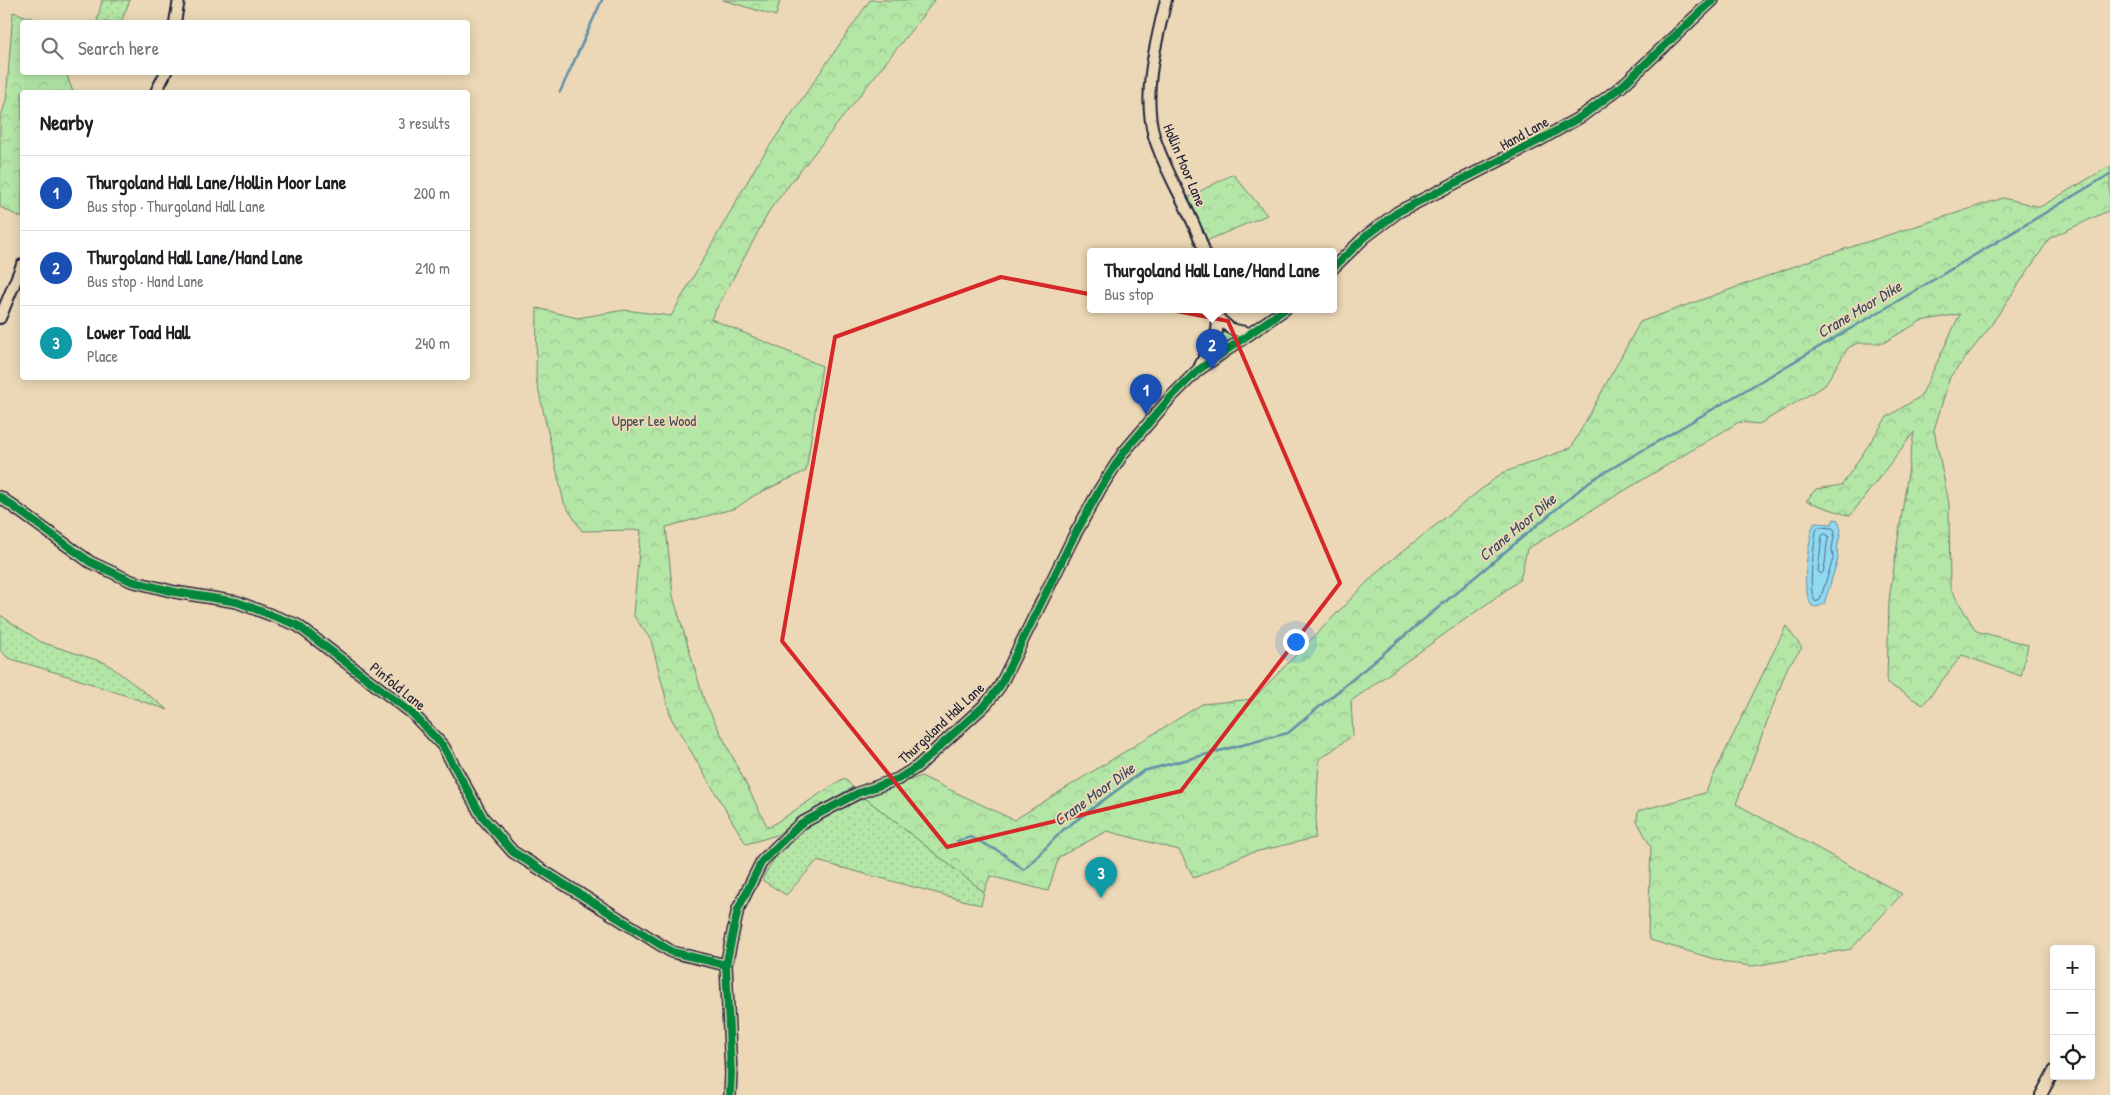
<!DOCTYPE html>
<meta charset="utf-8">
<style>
body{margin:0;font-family:"Patrick Hand",sans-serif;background:#f6f6f6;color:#202124}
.controls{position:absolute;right:15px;bottom:15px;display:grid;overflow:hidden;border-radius:5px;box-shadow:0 2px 12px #0003}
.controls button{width:45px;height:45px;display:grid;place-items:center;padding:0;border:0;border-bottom:1px solid #e0e0e0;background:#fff;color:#202124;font:25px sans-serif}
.you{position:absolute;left:1295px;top:641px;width:18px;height:18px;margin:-12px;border:4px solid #fff;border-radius:50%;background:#1a73e8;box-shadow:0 0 0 8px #1a73e833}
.badge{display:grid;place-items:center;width:32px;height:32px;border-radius:50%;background:#22223b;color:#fff;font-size:16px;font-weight:700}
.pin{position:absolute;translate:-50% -41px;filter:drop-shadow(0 1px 2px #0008)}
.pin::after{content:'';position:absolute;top:26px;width:18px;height:15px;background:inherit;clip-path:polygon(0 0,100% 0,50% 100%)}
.popup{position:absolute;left:1087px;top:248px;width:250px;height:65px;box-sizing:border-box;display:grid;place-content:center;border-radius:5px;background:#fff;filter:drop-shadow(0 1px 4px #0005);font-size:16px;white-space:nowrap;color:#757577}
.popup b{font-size:19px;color:#202124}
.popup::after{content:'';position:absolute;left:50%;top:100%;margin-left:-10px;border:10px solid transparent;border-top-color:#fff}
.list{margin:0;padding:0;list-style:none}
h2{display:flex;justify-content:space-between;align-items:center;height:65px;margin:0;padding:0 20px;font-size:21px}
h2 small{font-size:16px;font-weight:400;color:#757577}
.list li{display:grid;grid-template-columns:32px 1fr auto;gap:15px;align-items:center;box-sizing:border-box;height:75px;padding:0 20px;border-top:1px solid #e0e0e0}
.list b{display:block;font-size:19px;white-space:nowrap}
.list p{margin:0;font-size:16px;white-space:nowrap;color:#757577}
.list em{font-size:16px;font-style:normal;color:#757577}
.icon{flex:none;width:28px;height:28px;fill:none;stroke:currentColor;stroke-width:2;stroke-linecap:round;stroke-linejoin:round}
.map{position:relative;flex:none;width:2110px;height:1095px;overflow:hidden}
.search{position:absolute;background:#fff;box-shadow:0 2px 12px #0003;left:20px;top:20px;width:450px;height:55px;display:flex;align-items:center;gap:12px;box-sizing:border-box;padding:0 18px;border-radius:5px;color:#757577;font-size:19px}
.panel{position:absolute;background:#fff;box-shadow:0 2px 12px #0003;left:20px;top:90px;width:450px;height:290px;border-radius:5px}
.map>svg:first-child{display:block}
</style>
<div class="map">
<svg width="2110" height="1095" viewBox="0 0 2110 1095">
<defs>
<pattern id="grass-dots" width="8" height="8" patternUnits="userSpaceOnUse" patternTransform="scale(1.25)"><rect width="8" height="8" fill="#b4e6a6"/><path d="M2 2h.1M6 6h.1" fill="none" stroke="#9ac590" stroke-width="1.8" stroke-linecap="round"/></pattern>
<pattern id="forest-crowns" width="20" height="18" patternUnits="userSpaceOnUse" patternTransform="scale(1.25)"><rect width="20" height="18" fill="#b4e6a6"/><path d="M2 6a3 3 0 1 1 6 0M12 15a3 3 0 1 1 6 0" fill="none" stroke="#9ac590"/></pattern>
</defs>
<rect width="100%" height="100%" fill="#ecd8b6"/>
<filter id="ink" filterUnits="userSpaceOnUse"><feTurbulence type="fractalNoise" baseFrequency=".02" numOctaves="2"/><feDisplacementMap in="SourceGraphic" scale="10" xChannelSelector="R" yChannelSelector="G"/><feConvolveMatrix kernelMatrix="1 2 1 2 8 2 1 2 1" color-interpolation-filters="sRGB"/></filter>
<g filter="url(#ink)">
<path fill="url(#grass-dots)" stroke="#6b8470" d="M 102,0 L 130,0 L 121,22 L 97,22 Z
M 1220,326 L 1237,336 L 1207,359 Z
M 0,615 L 41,642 L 106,663 L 168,710 L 71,677 L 8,658 L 0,650 Z
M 865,798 L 984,892 L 981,905 L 817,861 L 786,895 L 762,880 C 768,868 776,855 785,844 C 803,825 841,808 865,798 Z"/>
<path fill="url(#forest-crowns)" stroke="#6b8470" d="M 723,0 L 780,0 L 776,16 Z
M 870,0 L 935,0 L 771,208 L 711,319 L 822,366 L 806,471 L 755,495 L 736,508 L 666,527 L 673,596 L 704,700 L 768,828 L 844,778 L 853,787 L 796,820 L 777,835 L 746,844 L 671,718 L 651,640 L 633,615 L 641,530 L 582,531 L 564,503 L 536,379 L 537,308 L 577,318 L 625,310 L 671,316 L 758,163 Z
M 13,12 L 44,22 L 22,22 L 22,72 L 66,73 L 73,92 L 22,92 L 22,218 L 0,207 L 0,119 L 6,101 Z
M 2110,166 L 2110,210 L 2050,238 L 1987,331 L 1950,377 L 1934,430 L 1949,504 L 1950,588 L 1976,631 L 2028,645 L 2021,676 L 1962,655 L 1923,705 L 1887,683 L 1889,600 L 1914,432 L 1850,516 L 1806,501 L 1816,489 L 1842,485 L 1887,417 L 1921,396 L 1960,314 L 1921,321 L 1883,343 L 1857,343 L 1848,348 L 1824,386 L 1759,424 L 1739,422 L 1527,549 L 1520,580 L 1351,701 L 1353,735 L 1319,760 L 1315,838 L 1246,854 L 1194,878 L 1179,850 L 1107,831 L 1059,857 L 1048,891 L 990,876 L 984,892 L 865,798 L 921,776 L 1014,820 L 1202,704 L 1253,699 L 1380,569 L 1502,473 L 1571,448 L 1640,322 L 1820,257 L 2003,198 L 2040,207 Z
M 1233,174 L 1267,215 L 1206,241 L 1187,198 Z
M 1786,626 L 1802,648 L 1788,666 L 1736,804 L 1902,894 L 1851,949 L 1753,966 L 1728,963 L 1650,940 L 1648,934 L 1651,847 L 1637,821 L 1638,811 L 1705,793 Z"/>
<path fill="#8fd9f1" stroke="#6390a8" d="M 1834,519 L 1838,520 L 1841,530 L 1837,549 L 1838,559 L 1824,604 L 1817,607 L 1812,606 C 1799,585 1809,551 1812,528 L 1815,523 L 1832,524 Z"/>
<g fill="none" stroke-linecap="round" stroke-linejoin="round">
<path stroke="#4e6b84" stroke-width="1" d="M 1819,527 L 1833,528 L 1835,531 L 1832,548 L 1833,559 L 1820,600 L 1816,602 C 1806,592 1815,545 1816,531 Z
M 1825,534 L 1829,536 C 1825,548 1827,560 1823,572 L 1821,574 L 1818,571 L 1822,536 Z"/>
<path stroke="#6390a8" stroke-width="2.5" d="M 560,92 L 602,0
M 957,841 L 971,837 L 1002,853 L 1024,870 L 1063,830 L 1143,771 L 1288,733 L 1590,481 L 1908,295 L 2110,174"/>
<defs>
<path id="minor" d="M 1166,0 C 1156,43 1142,92 1154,136 C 1166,176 1192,211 1204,251
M 175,22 L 179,0
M 156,92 L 166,72
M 1333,268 L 1365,237 L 1398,212 L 1540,140 L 1582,116 L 1622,86 L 1713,0
M 0,318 L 22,265
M 1218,318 L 1231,329 L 1249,333
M 1199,368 L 1217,331 L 1219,309
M 0,497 L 90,562 L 131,581 L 175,592 L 237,602 L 297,625 L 412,713 L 443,746 L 483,818 L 513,852 L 672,952 L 726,965
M 730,1095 L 731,1073 L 726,965 L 738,909 L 762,861 L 800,824 L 858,793 L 898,779 L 917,767 L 986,704 L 1000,686 L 1073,538 L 1100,489 L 1124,452 L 1170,398 L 1197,371 L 1285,309
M 2041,1095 L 2054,1071"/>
</defs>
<use href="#minor" stroke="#22223b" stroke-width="14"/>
<use href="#minor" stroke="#ecd8b6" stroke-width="10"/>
<defs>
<path id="cycleway" d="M 1333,268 L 1365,237 L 1398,212 L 1540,140 L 1582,116 L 1622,86 L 1713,0
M 0,497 L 90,562 L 131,581 L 175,592 L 237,602 L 297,625 L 412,713 L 443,746 L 483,818 L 513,852 L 672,952 L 726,965
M 730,1095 L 731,1073 L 726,965 L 738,909 L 762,861 L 800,824 L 858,793 L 898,779 L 917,767 L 986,704 L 1000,686 L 1073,538 L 1100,489 L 1124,452 L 1170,398 L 1197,371 L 1285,309"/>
</defs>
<use href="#cycleway" stroke="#ecd8b6" stroke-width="11"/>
<use href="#cycleway" stroke="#00873e" stroke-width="8"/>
</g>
</g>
<path fill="none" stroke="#d62828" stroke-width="4" stroke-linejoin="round" d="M 1001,277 L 1228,321 L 1340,583 L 1181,791 L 947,847 L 782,641 L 835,337 Z"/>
<g text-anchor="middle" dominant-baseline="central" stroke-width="4" stroke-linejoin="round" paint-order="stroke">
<g font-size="15" fill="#22223b" stroke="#ecd8b6">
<text transform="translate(1524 133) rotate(-29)">Hand Lane</text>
<text transform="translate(1185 165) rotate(67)">Hollin Moor Lane</text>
<text transform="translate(398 686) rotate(39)">Pinfold Lane</text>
<text transform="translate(941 723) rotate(-43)">Thurgoland Hall Lane</text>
</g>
<g font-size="15" fill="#3f4950" stroke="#ecd8b6">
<text x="654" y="420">Upper Lee Wood</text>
</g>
<g font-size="16" font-style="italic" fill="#38475f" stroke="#ecd8b6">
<text transform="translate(1859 309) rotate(-31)">Crane Moor Dike</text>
<text transform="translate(1517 527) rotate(-40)">Crane Moor Dike</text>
<text transform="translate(1094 794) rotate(-36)">Crane Moor Dike</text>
</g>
</g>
</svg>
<div class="controls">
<button>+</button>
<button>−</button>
<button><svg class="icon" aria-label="locate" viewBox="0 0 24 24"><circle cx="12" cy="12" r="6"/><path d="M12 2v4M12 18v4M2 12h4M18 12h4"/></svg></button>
</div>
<div class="you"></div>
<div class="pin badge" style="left:1146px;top:415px;background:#1a4fb4">1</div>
<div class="pin badge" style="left:1212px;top:370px;background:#1a4fb4">2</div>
<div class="popup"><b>Thurgoland Hall Lane/Hand Lane</b>Bus stop</div>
<div class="pin badge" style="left:1101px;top:898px;background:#0f9aa8">3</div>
<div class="search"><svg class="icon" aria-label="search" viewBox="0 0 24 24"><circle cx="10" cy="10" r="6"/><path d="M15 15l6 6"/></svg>Search here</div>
<section class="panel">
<h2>Nearby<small>3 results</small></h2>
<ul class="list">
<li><span class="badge" style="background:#1a4fb4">1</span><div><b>Thurgoland Hall Lane/Hollin Moor Lane</b><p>Bus stop · Thurgoland Hall Lane</p></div><em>200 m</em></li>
<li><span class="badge" style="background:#1a4fb4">2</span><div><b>Thurgoland Hall Lane/Hand Lane</b><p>Bus stop · Hand Lane</p></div><em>210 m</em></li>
<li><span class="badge" style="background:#0f9aa8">3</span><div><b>Lower Toad Hall</b><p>Place</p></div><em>240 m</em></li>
</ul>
</section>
</div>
